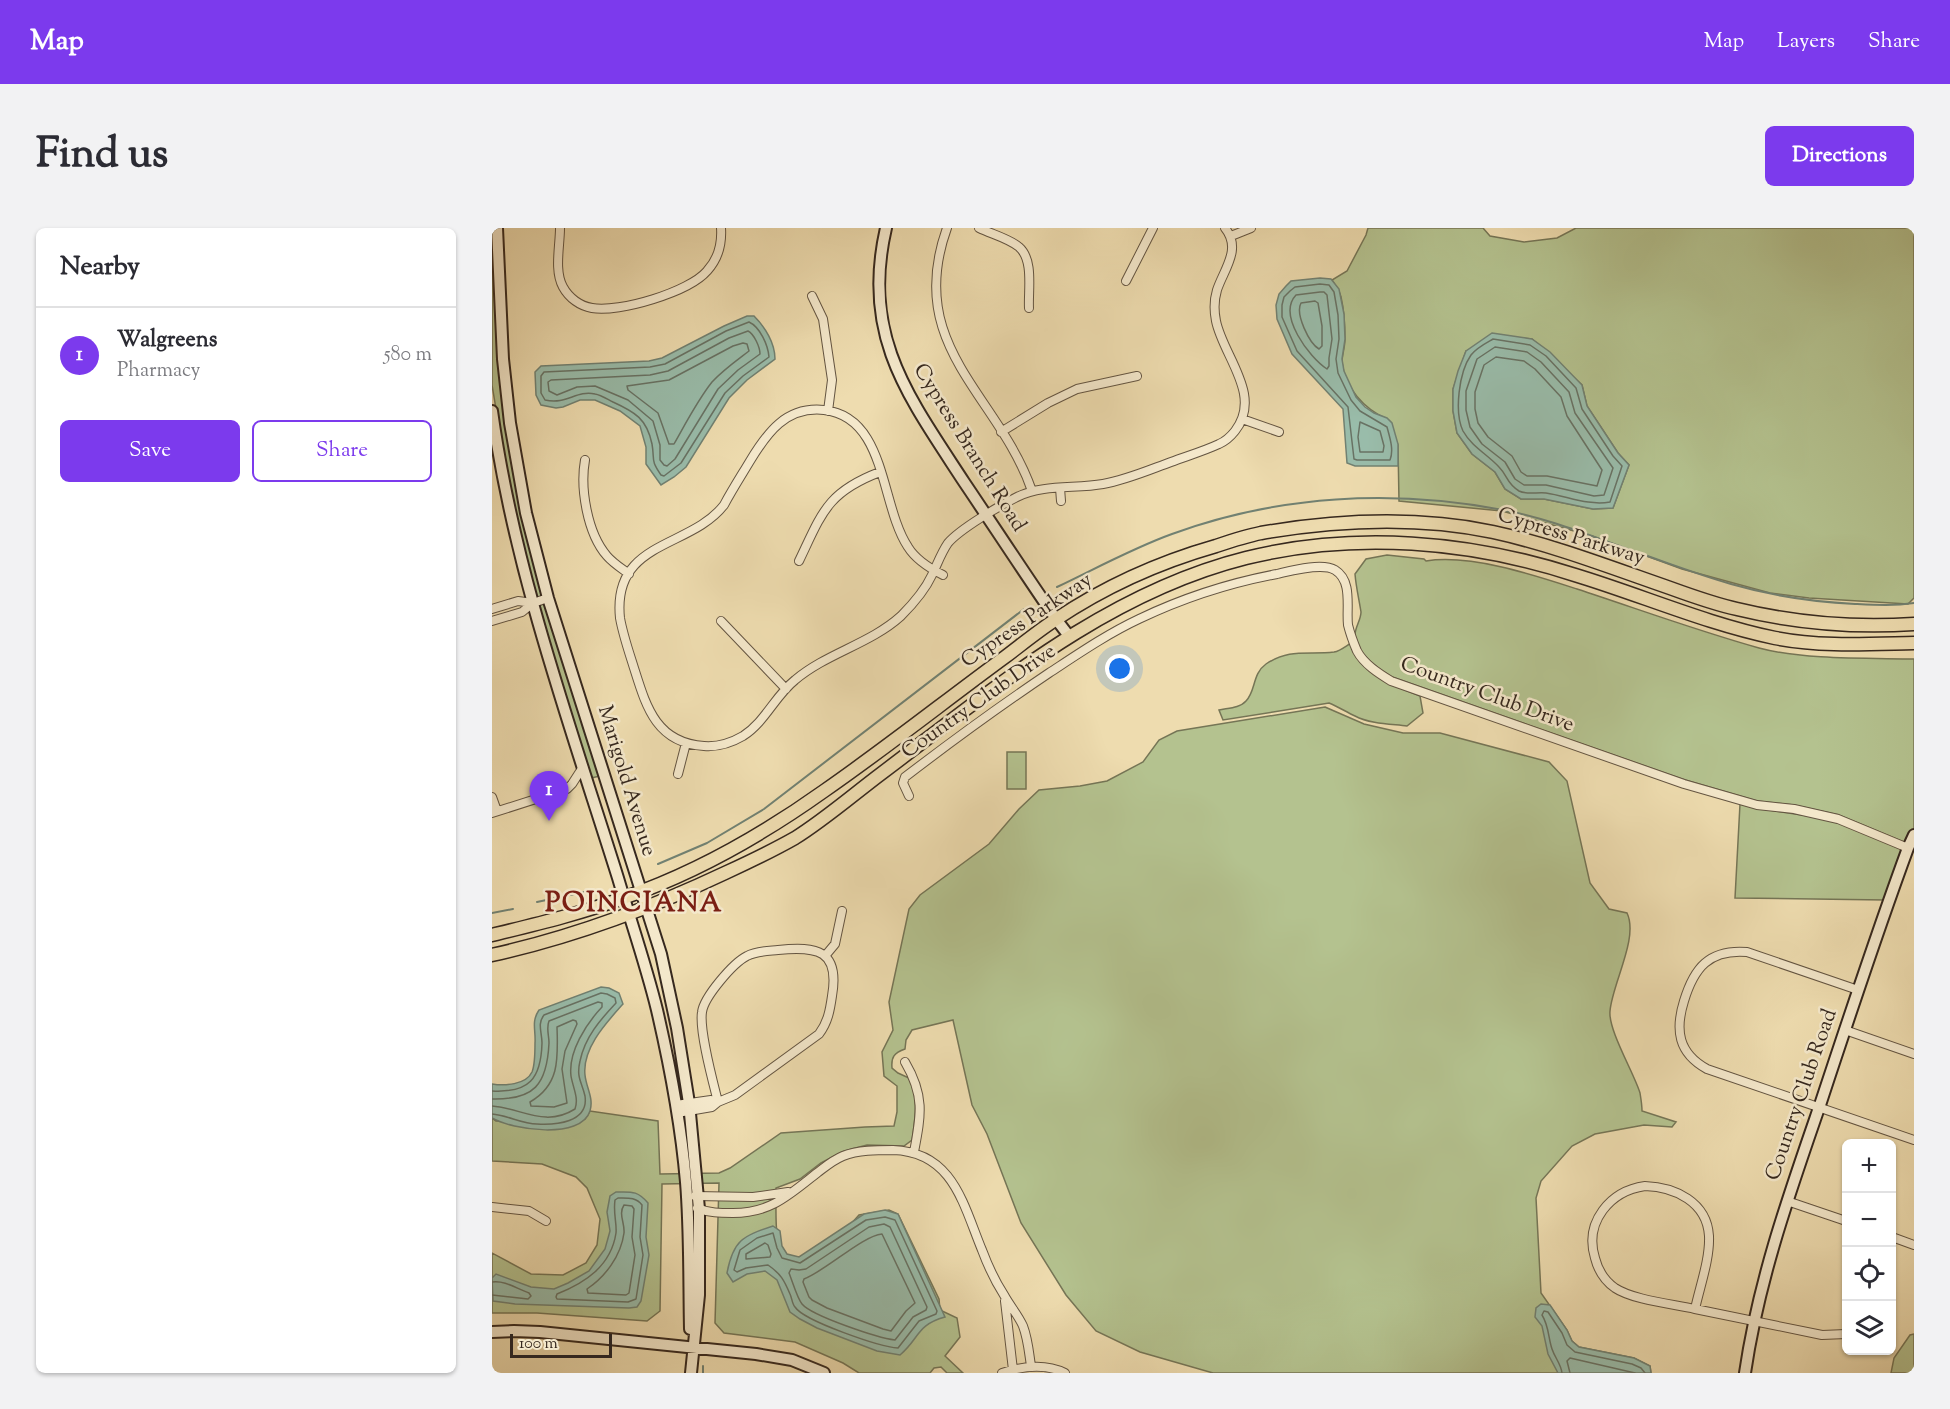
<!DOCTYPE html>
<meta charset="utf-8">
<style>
body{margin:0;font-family:"Sorts Mill Goudy",serif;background:#f2f2f3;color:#2b2b33}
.controls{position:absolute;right:18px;bottom:18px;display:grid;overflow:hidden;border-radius:9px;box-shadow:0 2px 4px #0004}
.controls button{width:54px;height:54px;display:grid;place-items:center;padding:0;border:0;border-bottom:2px solid #e1e1e2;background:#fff;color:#2b2b33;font:30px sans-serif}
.scale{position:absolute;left:18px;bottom:15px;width:102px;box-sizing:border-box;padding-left:6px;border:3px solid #36281e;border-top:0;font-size:16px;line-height:21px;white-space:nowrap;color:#36281e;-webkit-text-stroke:4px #f4e8cb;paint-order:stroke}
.you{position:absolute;left:628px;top:441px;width:21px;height:21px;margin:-15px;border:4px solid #fff;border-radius:50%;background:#1a73e8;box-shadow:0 0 0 9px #1a73e833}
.badge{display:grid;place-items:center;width:39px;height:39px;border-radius:50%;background:#7c3aed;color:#fff;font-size:20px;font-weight:700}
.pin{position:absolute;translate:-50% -50px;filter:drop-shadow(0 2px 3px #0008)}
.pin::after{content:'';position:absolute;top:32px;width:21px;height:18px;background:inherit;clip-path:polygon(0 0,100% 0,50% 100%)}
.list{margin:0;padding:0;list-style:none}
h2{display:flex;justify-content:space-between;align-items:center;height:78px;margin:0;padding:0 24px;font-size:26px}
h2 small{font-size:20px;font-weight:400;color:#7c7c81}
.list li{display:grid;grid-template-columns:39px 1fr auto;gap:18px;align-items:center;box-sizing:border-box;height:96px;padding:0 24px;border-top:2px solid #e1e1e2}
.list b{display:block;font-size:22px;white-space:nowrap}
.list p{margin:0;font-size:20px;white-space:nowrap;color:#7c7c81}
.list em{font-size:20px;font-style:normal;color:#7c7c81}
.actions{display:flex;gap:12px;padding:18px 24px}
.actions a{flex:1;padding:14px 0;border:2px solid #7c3aed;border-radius:9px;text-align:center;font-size:21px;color:#7c3aed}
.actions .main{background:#7c3aed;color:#fff}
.icon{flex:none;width:33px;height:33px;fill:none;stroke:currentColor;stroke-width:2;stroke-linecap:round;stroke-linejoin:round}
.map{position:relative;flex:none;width:1422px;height:1145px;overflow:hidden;border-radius:9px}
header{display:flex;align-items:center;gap:36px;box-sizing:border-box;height:84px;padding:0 30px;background:#7c3aed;color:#fff}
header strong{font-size:28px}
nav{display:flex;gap:33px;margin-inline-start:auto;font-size:21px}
.intro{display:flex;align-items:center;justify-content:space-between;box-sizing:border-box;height:144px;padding:0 36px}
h1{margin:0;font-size:42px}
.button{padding:15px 27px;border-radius:9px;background:#7c3aed;color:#fff;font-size:21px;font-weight:700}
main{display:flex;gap:36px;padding:0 36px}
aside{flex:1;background:#fff;border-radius:9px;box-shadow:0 2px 4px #0004}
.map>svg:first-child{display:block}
</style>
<header>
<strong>Map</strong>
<nav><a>Map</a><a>Layers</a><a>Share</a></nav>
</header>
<div class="intro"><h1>Find us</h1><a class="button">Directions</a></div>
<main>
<aside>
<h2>Nearby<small></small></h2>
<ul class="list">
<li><span class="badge">1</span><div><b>Walgreens</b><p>Pharmacy</p></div><em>580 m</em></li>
</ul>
<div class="actions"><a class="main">Save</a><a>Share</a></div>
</aside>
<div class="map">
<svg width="1422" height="1145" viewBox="0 0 1422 1145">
<rect width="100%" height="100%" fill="#eedcaf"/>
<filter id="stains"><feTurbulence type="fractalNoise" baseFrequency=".00333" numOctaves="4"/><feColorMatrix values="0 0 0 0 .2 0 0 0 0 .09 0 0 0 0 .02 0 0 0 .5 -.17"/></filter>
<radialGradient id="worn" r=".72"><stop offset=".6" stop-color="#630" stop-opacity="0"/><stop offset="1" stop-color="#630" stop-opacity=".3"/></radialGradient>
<path fill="#b4c28f" stroke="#757556" stroke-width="1.5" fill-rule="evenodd" d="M 0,0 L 7,131 L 52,368 L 43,370 L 22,288 L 0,157 Z
M 876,0 L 991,0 L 998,8 L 1032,14 L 1065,10 L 1084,0 L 1422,0 L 1422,370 L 1416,376 L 1317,370 L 1278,365 L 1190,341 L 1100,308 L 1010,283 L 907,273 L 906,217 L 895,191 C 872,181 853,160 850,134 C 850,127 853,119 853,111 C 853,98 852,82 849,69 C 848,63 843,57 840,52 L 855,43 L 874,7 ZM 1028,110 L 1040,111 L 1090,157 L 1095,178 L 1126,225 L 1137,237 L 1121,280 L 1101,281 L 1052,271 L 1029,271 L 1013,261 L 1003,244 L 980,226 L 965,205 L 961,183 L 961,161 L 974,123 Z
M 895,327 L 932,331 L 934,333 C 979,326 1042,347 1085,361 C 1146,381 1206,403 1267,420 C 1312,432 1375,430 1422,431 L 1422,600 L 1414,615 L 1347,587 L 1302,577 L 1265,573 L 1190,551 L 900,449 C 885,440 865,426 863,407 C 863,399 869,392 869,384 C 867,371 864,359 863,346 L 874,331 Z
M 54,375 L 108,548 L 99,550 L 46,378 Z
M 859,415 C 871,446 898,457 928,468 L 931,485 L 915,498 C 899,496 878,496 863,488 C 854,484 847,479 837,475 L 731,492 L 727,482 C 736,480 748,480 754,473 C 764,463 760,446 774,436 C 798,420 816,427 842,424 C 848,423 854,418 859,415 Z
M 833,479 L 872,496 L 911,505 L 948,505 L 1057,534 L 1075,553 L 1098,655 L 1117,681 L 1135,685 C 1147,710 1120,756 1118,783 C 1116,802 1142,845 1148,865 C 1149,871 1150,877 1150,883 L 1184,894 L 1180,899 L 1152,897 L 1103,906 L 1080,918 L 1049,953 L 1044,970 L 1049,1065 L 1075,1102 L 1080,1113 L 1087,1119 L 1142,1130 L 1158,1138 L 1159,1145 L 721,1145 L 648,1124 L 604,1103 L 574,1067 L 529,995 L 495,906 L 480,877 L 461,792 L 420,802 L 414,812 L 413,821 C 402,825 399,829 400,840 L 406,845 L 417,850 C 427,870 423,891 420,912 L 412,918 L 375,917 L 352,923 L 329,935 L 308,951 L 284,960 C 284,983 283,1004 288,1026 L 303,1031 L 322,1023 L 351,1005 L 367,987 L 397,982 L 406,986 L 447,1071 L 448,1082 L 465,1090 L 468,1109 L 453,1128 L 471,1145 L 455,1145 L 449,1139 L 442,1140 L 438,1145 L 367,1145 L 351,1135 L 303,1114 L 232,1105 L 223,1095 L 227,955 L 170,956 L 168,1083 L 155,1093 L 45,1085 L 0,1085 L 0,1025 L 39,1046 L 71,1047 L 94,1035 L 105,1017 L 108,991 L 95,960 L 84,949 L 50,936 L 0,933 L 0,890 L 4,893 L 93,891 L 98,883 L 166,893 L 168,946 L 227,945 L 238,940 L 289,905 L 373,899 L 402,898 L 405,884 L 405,858 L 392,848 L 390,824 L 401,802 L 397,774 L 417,681 L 428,667 L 497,616 L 527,581 L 547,562 L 588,558 L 615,553 L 651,534 L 667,512 L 685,503 Z
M 515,524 L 534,524 L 534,561 L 515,561 Z
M 1248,576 C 1280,585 1314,585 1345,594 C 1368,601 1389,613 1411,622 L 1393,672 L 1243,670 Z
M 1422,1106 L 1422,1145 L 1399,1145 L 1402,1130 L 1418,1107 Z"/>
<path fill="#99bcaa" stroke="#718172" stroke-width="1.5" d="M 828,50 L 839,51 L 847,61 L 852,86 L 853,111 L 850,131 L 852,143 L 864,169 L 873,179 L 882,185 L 895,190 L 900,195 L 906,216 L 906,238 L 863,238 L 855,235 L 851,181 L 800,126 L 785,91 L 784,77 L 787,66 L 794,58 L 799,53 Z
M 255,88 L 262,88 C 273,99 283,115 283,131 L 255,152 L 237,170 L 194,239 L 182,249 L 169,257 L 154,236 L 154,219 L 148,198 L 128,183 L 103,172 L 88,172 L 71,179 L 64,180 L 49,177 L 44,167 L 43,144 L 49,138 L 157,133 L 170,130 L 232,98 Z
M 1000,105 L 1040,111 L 1058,124 L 1090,157 L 1095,178 L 1126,225 L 1137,237 L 1121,280 L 1101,281 L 1052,271 L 1029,271 L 1013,261 L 1003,244 L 980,226 L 965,205 L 961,183 L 961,161 L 966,143 L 974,123 Z
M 109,759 L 117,760 L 127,765 L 131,776 C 115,794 90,820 93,847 C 94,859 102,870 98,883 C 89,912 20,902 0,890 L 0,856 C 12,858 34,857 40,844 C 43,837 43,822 43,815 C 44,802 39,794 47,782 Z
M 124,964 C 139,964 145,962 156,975 L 154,1009 L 157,1027 L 149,1073 L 145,1079 L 137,1080 L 23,1076 L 1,1073 L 0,1050 L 4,1046 L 39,1059 L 62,1061 L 76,1055 L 97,1043 L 113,1021 L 118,1003 L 115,984 L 118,968 Z
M 393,982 L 406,986 L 453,1089 C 424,1097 428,1110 408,1127 L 385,1123 L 325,1100 L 308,1091 L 298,1084 L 285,1052 L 273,1043 L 255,1046 L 241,1054 L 235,1045 C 241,1013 250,1008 281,998 L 288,1003 L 290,1018 L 295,1026 L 307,1029 L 372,986 Z
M 1049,1076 L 1058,1077 L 1075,1102 L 1080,1113 L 1087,1119 L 1142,1130 L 1158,1138 L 1159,1145 L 1066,1145 L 1056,1126 L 1050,1098 L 1043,1089 L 1044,1080 Z"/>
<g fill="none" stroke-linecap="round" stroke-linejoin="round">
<path stroke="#687264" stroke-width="1.5" d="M 828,56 L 837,57 L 842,64 L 846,87 L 847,111 L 844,131 L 846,145 L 859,172 L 868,183 L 895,199 C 898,210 902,222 898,232 L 865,232 L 862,231 L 856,179 L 805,123 L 790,89 L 790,77 L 792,69 L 798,63 L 803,59 Z
M 828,64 L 832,64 L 835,67 L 840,111 L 837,130 L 837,138 L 835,141 C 817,129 785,87 804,67 Z
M 823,73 L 826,75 L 830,98 L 830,118 L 827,121 C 817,115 803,86 809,75 Z
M 257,94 C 268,99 276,117 277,129 L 251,148 L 233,165 L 189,235 L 172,248 L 169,247 C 158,231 163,233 160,216 C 155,191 143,184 121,174 C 115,171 109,167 103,166 C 84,162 75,177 53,172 L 49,165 L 49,148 L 52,144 L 158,139 L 173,136 L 234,103 Z
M 256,103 C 262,106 268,119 268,126 L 246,142 L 226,161 L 183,231 L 175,238 L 172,237 L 168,232 L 168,217 L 161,193 L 136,172 L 103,158 L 85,159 L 65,167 L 57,163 L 56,154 L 59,152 L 158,147 L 176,143 L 237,110 Z
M 1001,111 L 1038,117 L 1054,128 L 1084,160 L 1090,181 L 1121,228 L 1130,238 L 1118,274 C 1096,278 1075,268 1054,265 C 1045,264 1035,267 1027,263 C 1014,255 1016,248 1007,239 C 995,226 980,219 971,203 C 962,184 967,144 979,127 C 984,120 994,115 1001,111 Z
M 251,115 L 255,116 L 257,123 C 244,133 231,142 220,154 C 205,173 194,195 182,216 L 177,216 L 166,185 L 136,162 L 135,158 L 177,152 L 241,118 Z
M 1003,119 L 1035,124 L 1049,134 L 1077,164 L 1083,185 L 1121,240 L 1112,267 L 1102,268 L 1054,257 L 1032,257 L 1023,251 L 1013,234 L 990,216 L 978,199 L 974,182 L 974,163 L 985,131 Z
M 1004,129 L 1032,133 L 1043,141 L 1069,169 L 1075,188 L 1110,242 L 1105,258 L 1055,248 L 1035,248 L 1029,244 L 1020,228 L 996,209 L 986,195 L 983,181 L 983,164 L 992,137 Z
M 868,194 L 888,203 L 892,218 L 891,224 L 868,224 L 866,209 Z
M 81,792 L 84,793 L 85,796 L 73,823 L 70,841 L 75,875 L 62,879 L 39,878 L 38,874 C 68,857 66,830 65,799 Z
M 0,863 C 37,865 49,851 50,815 C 50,804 45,796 52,787 L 109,765 L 115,766 L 123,770 L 124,775 C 108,792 93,809 88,833 C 84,850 90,854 93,868 C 97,895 63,897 45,896 C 30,896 15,887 0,886
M 0,871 C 42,872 55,857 57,815 C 57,807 54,800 57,793 L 106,774 L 110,775 L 110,779 C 94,796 76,824 79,848 C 81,860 87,870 83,881 C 53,900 29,880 0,878
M 126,970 C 136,970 144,969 150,977 L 148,1009 L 151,1027 L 144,1071 L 136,1074 L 65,1071 L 64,1069 L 65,1066 C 93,1055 119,1038 124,1005 C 125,995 121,985 123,972 Z
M 132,977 L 140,978 L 142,981 L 140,1009 L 143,1027 L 137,1065 L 134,1067 L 96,1065 L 95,1061 C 113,1049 129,1028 132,1005 C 133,995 126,986 132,977 Z
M 393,989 L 403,992 L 445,1083 L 444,1086 L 427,1093 L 406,1120 C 388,1119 312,1093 303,1079 C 300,1076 300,1070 298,1066 C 292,1052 289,1046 276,1037 L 254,1040 L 245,1044 L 242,1042 L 248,1022 L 265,1010 L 281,1005 L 285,1020 L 290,1030 L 308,1035 L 374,992 Z
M 392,996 L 398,999 L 435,1079 L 434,1082 L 421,1089 L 403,1112 C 386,1110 320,1088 310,1076 C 305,1070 300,1052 297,1045 L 299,1041 L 307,1042 L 314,1041 L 377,999 Z
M 390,1006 L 423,1075 L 414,1083 L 399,1103 L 391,1101 L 335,1080 L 320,1072 L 317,1069 L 311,1054 L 312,1051 C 335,1042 370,1008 390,1006 Z
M 273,1015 L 276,1017 L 279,1026 L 278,1029 L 254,1031 L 254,1026 Z
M 0,1054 C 13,1052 25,1061 37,1065 L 39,1068 L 36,1071 L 0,1067
M 1070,1145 C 1069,1136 1063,1130 1060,1121 C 1056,1109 1057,1098 1050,1087 L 1052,1083 L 1056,1084 L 1070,1105 L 1075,1117 L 1083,1124 L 1140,1136 L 1149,1140 L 1153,1145
M 1078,1145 L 1075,1133 L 1078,1130 L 1143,1145"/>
<path stroke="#718172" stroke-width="2" d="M 565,359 C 603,341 641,320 680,306 C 786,267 901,261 1011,282 C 1056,290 1101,309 1144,324 C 1176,335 1207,347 1239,356 C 1277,367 1323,374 1363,376 C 1384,377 1402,378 1422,375
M 166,636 L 215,615 L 272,581 L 532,381
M 45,674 L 92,664
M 0,685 L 21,681
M 211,1145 L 211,1138"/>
<defs>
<path id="street" d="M 68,0 C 68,18 62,43 71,59 C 77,70 88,78 100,80 C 127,85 197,64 215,43 C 226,31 230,15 229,0
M 455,0 C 412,119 507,167 540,263
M 487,0 C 499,6 516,10 527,19 C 542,32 536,62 537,80
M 739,8 L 759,0
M 634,53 L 661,0
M 320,68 L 331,91 L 336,125 L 340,152 L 336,183
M 750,191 L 787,204
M 509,204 L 556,175 L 585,161 L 645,148
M 93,232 C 88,260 95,305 115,328 C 121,335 129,340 137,346
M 568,260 L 569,273
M 307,333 C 330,285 335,264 388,244
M 451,347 C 437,340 424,332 416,319 C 388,277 395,189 332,182 C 294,178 275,205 258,233 C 249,248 240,262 232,277 C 198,321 120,312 128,390 C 131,407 137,424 142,440 C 154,478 164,515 212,518 C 225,519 239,515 251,508 C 273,494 283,468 303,452 C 335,425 378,416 409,388 C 421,376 433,362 440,347 C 445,337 449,325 456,315 C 468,301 507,278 525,269 C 551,256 583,261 611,256 C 634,252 657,242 679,234 C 695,228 712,223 727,216 C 734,213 739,208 743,203 C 771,167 731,128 724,93 C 722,83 722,72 725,62 C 732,41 750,21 733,0
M 0,381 L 26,373 L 41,375
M 0,393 L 30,384 L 41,375 L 56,370
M 229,393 L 294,461
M 186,546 L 194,515
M 417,568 L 411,555 L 413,549 C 460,513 508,478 557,445 C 586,426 615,406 647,391 C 691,370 737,355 785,346 C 798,343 830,334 843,342 C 861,353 854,380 856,397 C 858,405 862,416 865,423 C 872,436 886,445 899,453 L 1192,556 L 1265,577 L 1302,581 L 1346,591 L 1416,620
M 0,569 L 5,583
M 0,585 L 75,561 L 80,556 L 91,539
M 333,728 L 343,716 L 350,683
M 1366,762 L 1255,724 C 1217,721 1202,740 1192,773 C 1183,802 1186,825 1215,841 L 1422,912
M 1353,802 L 1422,826
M 413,834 C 433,868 429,887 422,924
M 184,877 L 219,872 L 226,874
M 185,885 L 220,879 L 226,874 L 243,867 L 327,806 C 336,794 338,782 340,768 C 348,722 325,718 286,722 C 276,723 264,723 255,728 C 241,735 212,769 210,784 C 207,803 221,854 226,874
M 1153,958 C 1183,959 1215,974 1217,1008 C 1218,1031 1208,1058 1203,1081 C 1181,1076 1141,1072 1123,1060 C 1113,1053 1106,1042 1103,1030 C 1092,994 1118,963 1153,958 Z
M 203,968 L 261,969 L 296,964
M 1295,973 L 1354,993
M 0,979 L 37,983 L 54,993
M 205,980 C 217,985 228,985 241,985 C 278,985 296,968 325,945 C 333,939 341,932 351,928 C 366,922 385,922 401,922 C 461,924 471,976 490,1022 C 496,1038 503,1053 512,1067 C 518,1078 526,1087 531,1098 C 536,1111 537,1125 539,1138
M 1400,1009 L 1422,1017
M 513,1073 L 521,1142
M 1203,1081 L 1330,1107 L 1354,1106
M 510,1145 C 531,1138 553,1135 573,1145"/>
<path id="secondary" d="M 5,0 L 11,131 L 18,195 L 34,285 L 56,370 L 169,726 L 185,800 L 197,875 L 207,981 L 207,1067 L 199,1145
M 394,0 C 369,108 416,168 472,254 C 503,300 533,346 564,391 L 577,408
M 0,183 C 22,342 78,497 126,650 C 139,694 154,737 165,782 C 178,838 189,896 194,954 C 198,1003 197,1053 198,1101
M 0,1104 L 22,1103 L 48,1104 L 264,1126 L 300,1132 L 332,1145
M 1253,1145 C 1267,1050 1298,964 1329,874 C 1357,789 1385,704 1416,620 L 1422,607"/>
<path id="primary" d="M 0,707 C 45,696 91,685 134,669 C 203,645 273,605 332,563 C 394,520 453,473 513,429 C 529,417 546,403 563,392 C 612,359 668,334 724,318 C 739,313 754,308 769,305 C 845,292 925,288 1001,304 C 1061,317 1120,340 1178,360 C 1200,368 1222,376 1245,381 C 1303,395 1363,400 1422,396
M 0,727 C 81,709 159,680 233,645 C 257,634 280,623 303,610 C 332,592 362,566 390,545 C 503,460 614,365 754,330 C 863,303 978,313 1083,347 C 1149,367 1215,396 1283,410 C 1328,419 1376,416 1422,415"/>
</defs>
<use href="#street" stroke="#645542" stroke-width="10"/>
<use href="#secondary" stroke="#36281e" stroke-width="14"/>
<use href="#primary" stroke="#36281e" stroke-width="15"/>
<use href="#street" stroke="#f4e8cb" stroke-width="8"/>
<use href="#secondary" stroke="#f4e8cb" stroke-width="10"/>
<use href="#primary" stroke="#eedcaf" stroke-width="12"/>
</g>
<g text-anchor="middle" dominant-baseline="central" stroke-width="5" stroke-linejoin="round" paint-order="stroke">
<g font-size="21" fill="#36281e" stroke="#f4e8cb">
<text transform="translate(477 220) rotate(58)">Cypress Branch Road</text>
<text transform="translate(1079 309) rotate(17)">Cypress Parkway</text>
<text transform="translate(535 393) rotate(-34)">Cypress Parkway</text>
<text transform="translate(995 467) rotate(20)">Country Club Drive</text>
<text transform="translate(487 474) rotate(-35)">Country Club Drive</text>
<text transform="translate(134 553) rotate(73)">Marigold Avenue</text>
<text transform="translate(1310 867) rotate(-71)">Country Club Road</text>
</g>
<g font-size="27" font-weight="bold" letter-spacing="1.5" fill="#7a1f14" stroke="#f4e8cb">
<text x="142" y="676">POINCIANA</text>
</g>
</g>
<rect width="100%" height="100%" filter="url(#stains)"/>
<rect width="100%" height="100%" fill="url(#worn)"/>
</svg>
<div class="controls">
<button>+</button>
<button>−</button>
<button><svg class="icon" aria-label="locate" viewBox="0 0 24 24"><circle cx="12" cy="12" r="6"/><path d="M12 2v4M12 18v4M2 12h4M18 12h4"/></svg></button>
<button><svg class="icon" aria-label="layers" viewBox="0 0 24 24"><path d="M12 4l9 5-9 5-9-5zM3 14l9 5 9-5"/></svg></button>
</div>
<div class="scale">100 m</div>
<div class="you"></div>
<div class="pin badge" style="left:57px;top:593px">1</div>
</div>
</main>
